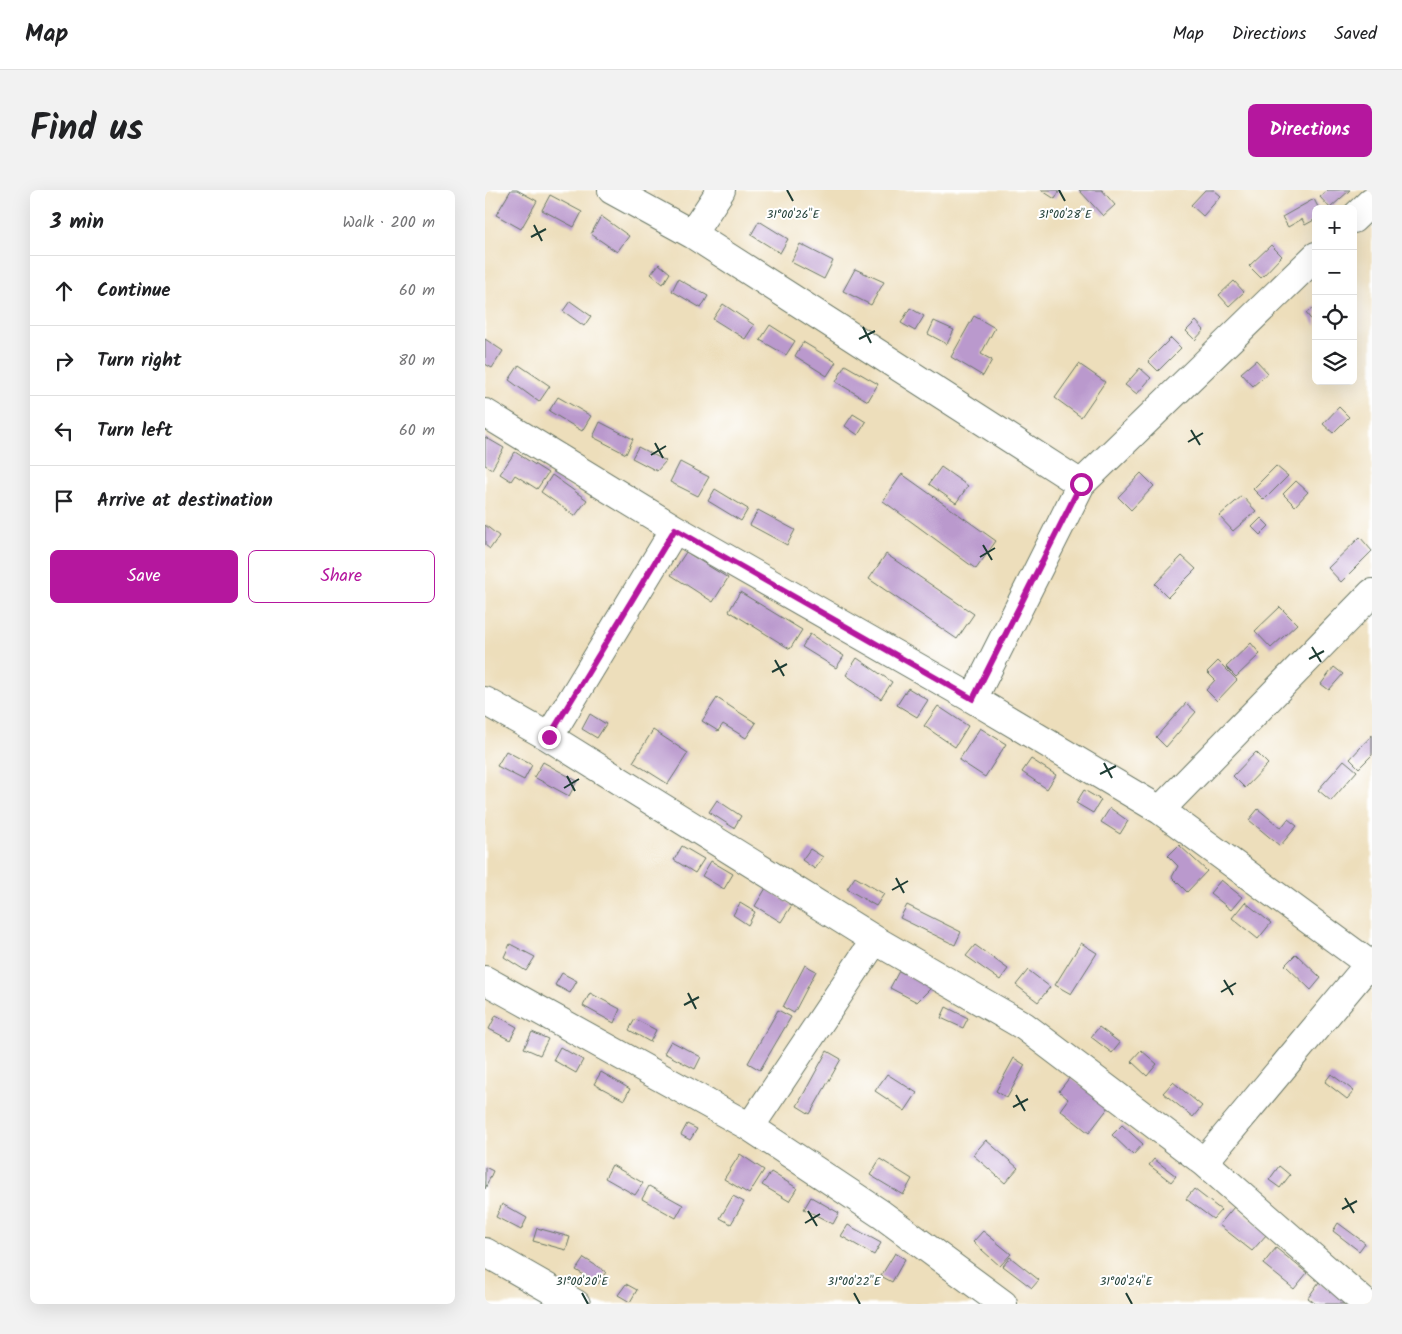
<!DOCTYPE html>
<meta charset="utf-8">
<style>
body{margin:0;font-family:Kalam,sans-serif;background:#f2f2f2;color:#202124}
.controls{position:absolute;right:15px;top:15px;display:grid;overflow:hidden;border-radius:8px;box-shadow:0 5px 20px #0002}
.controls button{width:45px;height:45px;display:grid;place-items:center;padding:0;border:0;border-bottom:1px solid #e0e0e0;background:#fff;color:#202124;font:25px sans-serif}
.stop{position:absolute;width:15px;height:15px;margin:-11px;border:4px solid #b5179e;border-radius:50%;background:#fff}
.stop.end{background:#b5179e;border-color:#fff;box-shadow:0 1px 5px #0008}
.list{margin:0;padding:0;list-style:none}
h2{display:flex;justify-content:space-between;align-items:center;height:65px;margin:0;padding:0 20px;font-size:21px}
h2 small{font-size:16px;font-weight:400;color:#757577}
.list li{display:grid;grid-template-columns:32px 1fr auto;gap:15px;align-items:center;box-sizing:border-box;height:70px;padding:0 20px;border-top:1px solid #e0e0e0}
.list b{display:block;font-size:19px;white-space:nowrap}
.list em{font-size:16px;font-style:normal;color:#757577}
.actions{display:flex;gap:10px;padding:15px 20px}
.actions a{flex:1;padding:11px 0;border:1px solid #b5179e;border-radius:8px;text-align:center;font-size:18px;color:#b5179e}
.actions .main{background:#b5179e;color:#fff}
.icon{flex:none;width:28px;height:28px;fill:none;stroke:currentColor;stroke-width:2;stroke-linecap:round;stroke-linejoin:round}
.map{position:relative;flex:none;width:887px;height:1114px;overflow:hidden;border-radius:8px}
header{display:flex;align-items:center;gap:30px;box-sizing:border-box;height:70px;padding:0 25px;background:#fff;border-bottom:1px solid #e0e0e0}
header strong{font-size:24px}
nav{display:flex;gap:28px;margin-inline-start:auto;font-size:18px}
.intro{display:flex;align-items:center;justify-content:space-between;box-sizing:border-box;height:120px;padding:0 30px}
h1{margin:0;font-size:35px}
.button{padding:12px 22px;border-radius:8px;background:#b5179e;color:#fff;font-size:18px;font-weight:700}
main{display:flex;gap:30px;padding:0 30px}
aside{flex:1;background:#fff;border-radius:8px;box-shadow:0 5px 20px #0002}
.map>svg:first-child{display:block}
</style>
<header>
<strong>Map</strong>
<nav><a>Map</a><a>Directions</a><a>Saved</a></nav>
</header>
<div class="intro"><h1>Find us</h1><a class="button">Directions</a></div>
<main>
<aside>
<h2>3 min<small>Walk · 200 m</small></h2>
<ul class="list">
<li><svg class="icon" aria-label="ahead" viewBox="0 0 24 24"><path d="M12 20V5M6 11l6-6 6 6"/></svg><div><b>Continue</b></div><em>60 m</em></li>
<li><svg class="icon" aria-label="right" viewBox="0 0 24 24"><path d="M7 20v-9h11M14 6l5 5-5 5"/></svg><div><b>Turn right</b></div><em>80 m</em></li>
<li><svg class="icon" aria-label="left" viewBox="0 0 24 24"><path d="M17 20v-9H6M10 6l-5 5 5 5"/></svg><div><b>Turn left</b></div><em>60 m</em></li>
<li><svg class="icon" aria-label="arrive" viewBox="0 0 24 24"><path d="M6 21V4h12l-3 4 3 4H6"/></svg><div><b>Arrive at destination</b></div></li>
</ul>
<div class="actions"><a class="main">Save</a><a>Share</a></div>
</aside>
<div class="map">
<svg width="887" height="1114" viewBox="0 0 887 1114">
<rect width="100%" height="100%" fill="#fff"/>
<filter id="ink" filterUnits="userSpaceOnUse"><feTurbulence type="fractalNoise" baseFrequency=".02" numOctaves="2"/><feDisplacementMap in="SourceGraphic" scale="10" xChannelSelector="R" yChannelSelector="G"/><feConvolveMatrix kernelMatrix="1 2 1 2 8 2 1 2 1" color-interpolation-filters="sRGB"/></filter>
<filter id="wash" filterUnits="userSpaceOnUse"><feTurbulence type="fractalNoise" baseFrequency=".0096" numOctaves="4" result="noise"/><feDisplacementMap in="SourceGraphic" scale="20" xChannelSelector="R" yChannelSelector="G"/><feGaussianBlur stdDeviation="1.12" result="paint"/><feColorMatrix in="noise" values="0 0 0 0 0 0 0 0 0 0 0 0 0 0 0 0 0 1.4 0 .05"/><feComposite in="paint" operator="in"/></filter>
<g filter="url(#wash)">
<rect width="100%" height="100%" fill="#eddebb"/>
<g id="blocks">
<path fill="#ba99cd" d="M 26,0 L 32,0 L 52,11 L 36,39 L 11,25 Z
M 556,0 L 575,0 L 570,9 Z
M 594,0 L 617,0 L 630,15 L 618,26 Z
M 720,0 L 729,0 L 736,6 L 718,26 L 706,15 Z
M 843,0 L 865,0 L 845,18 L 835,7 Z
M 65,5 L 97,22 L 89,37 L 57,20 Z
M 829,9 L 834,19 L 831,19 L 831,29 L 820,35 L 817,29 L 803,37 L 797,27 Z
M 116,26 L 144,46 L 132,62 L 106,44 Z
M 274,31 L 303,49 L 295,63 L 266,45 Z
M 315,54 L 348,71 L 339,89 L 306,72 Z
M 786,55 L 797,66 L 776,88 L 764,76 Z
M 174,74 L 185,83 L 178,94 L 166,84 Z
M 370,79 L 399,92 L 386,115 L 358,101 Z
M 193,89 L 223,106 L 216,118 L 187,101 Z
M 749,91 L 759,102 L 744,116 L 734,105 Z
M 85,111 L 106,126 L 99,136 L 78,121 Z
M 238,114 L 269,135 L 260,149 L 228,129 Z
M 831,116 L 831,136 L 821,123 Z
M 425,118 L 439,126 L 430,141 L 416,133 Z
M 489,126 L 510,138 L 496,164 L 507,170 L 498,186 L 466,167 Z
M 449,131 L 469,140 L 462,154 L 443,144 Z
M 711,131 L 719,140 L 710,150 L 701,141 Z
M 285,135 L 310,151 L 301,165 L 275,150 Z
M 686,148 L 696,158 L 673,181 L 663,171 Z
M 0,149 L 18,161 L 7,178 L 0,174 Z
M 318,152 L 351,172 L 342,186 L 310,166 Z
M 771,170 L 783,183 L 768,196 L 756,183 Z
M 594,174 L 620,192 L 596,227 L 570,208 Z
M 34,175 L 65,196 L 54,212 L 24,190 Z
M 360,175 L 393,194 L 383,211 L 351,192 Z
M 655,178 L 666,188 L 652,204 L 640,195 Z
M 73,207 L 106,226 L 97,241 L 64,221 Z
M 854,217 L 864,227 L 848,243 L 838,234 Z
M 368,224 L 381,232 L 373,245 L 360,236 Z
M 115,232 L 148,249 L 141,264 L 108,247 Z
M 0,247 L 19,258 L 7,279 L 0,275 Z
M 153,257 L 181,271 L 172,281 L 147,268 Z
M 30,262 L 63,283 L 52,299 L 30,285 L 26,291 L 15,284 Z
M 195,272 L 224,287 L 213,306 L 185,292 Z
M 791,276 L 803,286 L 779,310 L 768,299 Z
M 456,277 L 483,296 L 471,313 L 444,294 Z
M 656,283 L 669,296 L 646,320 L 633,307 Z
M 417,284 L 511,351 L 491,379 L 398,311 Z
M 67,285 L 102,310 L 90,326 L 56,302 Z
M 811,291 L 823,302 L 810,316 L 798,304 Z
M 230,299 L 263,319 L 256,331 L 223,311 Z
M 757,306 L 771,321 L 748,341 L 734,326 Z
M 273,320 L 310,340 L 302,355 L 265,335 Z
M 776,328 L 784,336 L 775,345 L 767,337 Z
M 0,335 L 14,346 L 5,359 L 0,355 Z
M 875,347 L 887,361 L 856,392 L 843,378 Z
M 201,362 L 243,388 L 228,412 L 186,385 Z
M 401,364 L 489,424 L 472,449 L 384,389 Z
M 697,366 L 711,379 L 683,407 L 670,394 Z
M 255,402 L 317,440 L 305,459 L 244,421 Z
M 795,417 L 812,434 L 786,458 L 770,441 Z
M 325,444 L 359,466 L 351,478 L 317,457 Z
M 766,453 L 775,464 L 751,487 L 741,477 Z
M 372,468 L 407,492 L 396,509 L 361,485 Z
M 733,471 L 752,490 L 732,511 L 721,500 L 730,490 L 722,482 Z
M 849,477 L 858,484 L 844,500 L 836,494 Z
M 423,498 L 443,510 L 432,527 L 412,515 Z
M 232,508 L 271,533 L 261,548 L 238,534 L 233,541 L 217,531 Z
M 701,513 L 711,522 L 681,557 L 671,547 Z
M 453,516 L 483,536 L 470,557 L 439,536 Z
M 105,524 L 121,534 L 112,548 L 97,539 Z
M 495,538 L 521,554 L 500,587 L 474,570 Z
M 168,540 L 203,563 L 183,594 L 148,572 Z
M 887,545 L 887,565 L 874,578 L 865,569 Z
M 21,561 L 47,575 L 39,590 L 12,576 Z
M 771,562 L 783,574 L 760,598 L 748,586 Z
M 546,569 L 571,585 L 562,599 L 537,582 Z
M 859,570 L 872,581 L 846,611 L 833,600 Z
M 58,572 L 92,591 L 84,606 L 49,587 Z
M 599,600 L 616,610 L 608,623 L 591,613 Z
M 232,610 L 256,626 L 249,638 L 224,622 Z
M 625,618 L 643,631 L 635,644 L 616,632 Z
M 773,619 L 796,638 L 803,629 L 812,636 L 795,656 L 764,630 Z
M 694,655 L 722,681 L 702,702 L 687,687 L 693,676 L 683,666 Z
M 197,656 L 219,669 L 210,683 L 189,670 Z
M 325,659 L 338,667 L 330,679 L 317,670 Z
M 226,671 L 248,684 L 239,699 L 217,686 Z
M 370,687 L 399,704 L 391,716 L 362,699 Z
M 736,690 L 757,707 L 746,720 L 725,703 Z
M 281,698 L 307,715 L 296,732 L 270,716 Z
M 760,712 L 786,733 L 773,749 L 747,728 Z
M 255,713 L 270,722 L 263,735 L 248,725 Z
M 422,715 L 476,742 L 470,755 L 415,728 Z
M 596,753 L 612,763 L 586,804 L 570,795 Z
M 25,754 L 50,767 L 41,781 L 19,767 Z
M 490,755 L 523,779 L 515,790 L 481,766 Z
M 811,764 L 836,788 L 826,800 L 800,775 Z
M 320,775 L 331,781 L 309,823 L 298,817 Z
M 543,780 L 565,797 L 553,812 L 531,795 Z
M 414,781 L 447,797 L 432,812 L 405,798 Z
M 77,783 L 92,791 L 85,803 L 70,795 Z
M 105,803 L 135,819 L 129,833 L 98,816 Z
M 461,817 L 483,828 L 478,838 L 456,828 Z
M 293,820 L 306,827 L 275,880 L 263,873 Z
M 11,825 L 32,837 L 25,850 L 4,839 Z
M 150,829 L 171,840 L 165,852 L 144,840 Z
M 614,837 L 635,853 L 627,863 L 606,847 Z
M 47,842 L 63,849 L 55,865 L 39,858 Z
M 186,851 L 216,867 L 210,879 L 179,863 Z
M 75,857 L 98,870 L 91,883 L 68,870 Z
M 656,860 L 672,874 L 662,886 L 646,871 Z
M 342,861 L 356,869 L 325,924 L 312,916 Z
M 529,868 L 540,875 L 522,908 L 511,901 Z
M 116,882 L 145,899 L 139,910 L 109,894 Z
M 402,884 L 432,903 L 420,921 L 390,901 Z
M 846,884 L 869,901 L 862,909 L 840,892 Z
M 585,887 L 624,917 L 604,943 L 575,920 L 583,909 L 574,901 Z
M 688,892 L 717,916 L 708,927 L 678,903 Z
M 202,934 L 212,939 L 205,950 L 196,945 Z
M 637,935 L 658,954 L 648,965 L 627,945 Z
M 501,950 L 533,978 L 520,993 L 488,965 Z
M 255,964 L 279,980 L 264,1004 L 239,989 Z
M 395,969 L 427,989 L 418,1005 L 385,985 Z
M 669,969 L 691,986 L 686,992 L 664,975 Z
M 127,975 L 158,993 L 150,1005 L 120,988 Z
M 794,976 L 805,985 L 795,998 L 784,990 Z
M 0,977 L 8,981 L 0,999 Z
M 286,982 L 312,998 L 304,1011 L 277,995 Z
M 164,996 L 198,1015 L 191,1028 L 157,1009 Z
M 709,999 L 736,1020 L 728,1029 L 701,1009 Z
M 248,1006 L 259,1012 L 246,1034 L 235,1028 Z
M 326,1007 L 354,1023 L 348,1034 L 319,1019 Z
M 17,1014 L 42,1028 L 36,1040 L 11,1027 Z
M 749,1017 L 782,1044 L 767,1061 L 734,1035 Z
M 853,1033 L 880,1053 L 874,1061 L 848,1041 Z
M 363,1035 L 396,1053 L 389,1065 L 356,1046 Z
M 52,1038 L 85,1047 L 81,1060 L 48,1051 Z
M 498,1041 L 526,1064 L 515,1076 L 488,1052 Z
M 791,1058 L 822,1083 L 809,1099 L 778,1074 Z
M 410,1063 L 420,1069 L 407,1092 L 396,1086 Z
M 525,1067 L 554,1090 L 547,1098 L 518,1076 Z
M 99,1068 L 121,1082 L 113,1094 L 91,1080 Z
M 834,1092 L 861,1111 L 859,1114 L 831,1114 L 823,1108 Z
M 141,1094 L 152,1100 L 145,1112 L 133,1105 Z"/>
</g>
</g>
<g filter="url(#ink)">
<use href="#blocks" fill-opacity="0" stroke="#677563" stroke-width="1"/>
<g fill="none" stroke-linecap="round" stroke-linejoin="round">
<defs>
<path id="minor" d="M 127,0 L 207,44 L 596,294
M 868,29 L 887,11
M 207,44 L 236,0
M 0,223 L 190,339
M 488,509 L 596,294 L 831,66
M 0,511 L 64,547 L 390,750 L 539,836 L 719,972 L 881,1114
M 64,547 L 190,339 L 488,509 L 675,620 L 887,776
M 675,620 L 887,403
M 0,790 L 265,937 L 396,1024 L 518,1114
M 265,937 L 390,750
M 719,972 L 884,774
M 0,1062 L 91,1114"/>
</defs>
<use href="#minor" stroke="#677563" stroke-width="30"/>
<use href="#minor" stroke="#fff" stroke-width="28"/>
</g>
</g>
<g fill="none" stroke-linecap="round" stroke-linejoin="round" filter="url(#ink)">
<path stroke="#b5179e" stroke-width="6" d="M 64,547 L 190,339 L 488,509 L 596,294"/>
</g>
<path fill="none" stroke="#1f3d34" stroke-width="2" d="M 302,0 L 308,11M 574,0 L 580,11M 49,35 L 57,51M 46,47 L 61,39M 378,137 L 386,153M 374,149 L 390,141M 706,240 L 715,255M 703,252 L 718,243M 170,253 L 178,268M 166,265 L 181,256M 498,355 L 507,370M 495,367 L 510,358M 827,457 L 836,472M 824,469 L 839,461M 290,470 L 299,486M 287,482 L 302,474M 619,573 L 627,588M 615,584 L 631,576M 82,586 L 90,601M 79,598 L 94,589M 411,688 L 419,703M 407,700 L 423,691M 739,790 L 748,805M 736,802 L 751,793M 203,803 L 211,819M 199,815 L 214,807M 531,905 L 540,921M 528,917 L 543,909M 860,1008 L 869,1023M 857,1019 L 872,1011M 323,1021 L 332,1036M 320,1033 L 335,1024M 97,1103 L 103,1114M 369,1103 L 375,1114M 641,1103 L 647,1114"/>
<g font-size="12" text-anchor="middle" fill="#1f3d34" stroke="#fff" stroke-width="4" stroke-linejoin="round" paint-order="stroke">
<text x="308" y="28">31°00'26"E</text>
<text x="580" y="28">31°00'28"E</text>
<text x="97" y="1095">31°00'20"E</text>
<text x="369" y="1095">31°00'22"E</text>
<text x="641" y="1095">31°00'24"E</text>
</g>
</svg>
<div class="controls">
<button>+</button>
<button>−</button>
<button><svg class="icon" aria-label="locate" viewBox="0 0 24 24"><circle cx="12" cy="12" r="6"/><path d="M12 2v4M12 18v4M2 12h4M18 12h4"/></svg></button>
<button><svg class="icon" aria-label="layers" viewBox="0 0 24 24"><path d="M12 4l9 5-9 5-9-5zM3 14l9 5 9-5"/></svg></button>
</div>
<div class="stop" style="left:596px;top:294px"></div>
<div class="stop end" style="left:64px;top:547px"></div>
</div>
</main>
